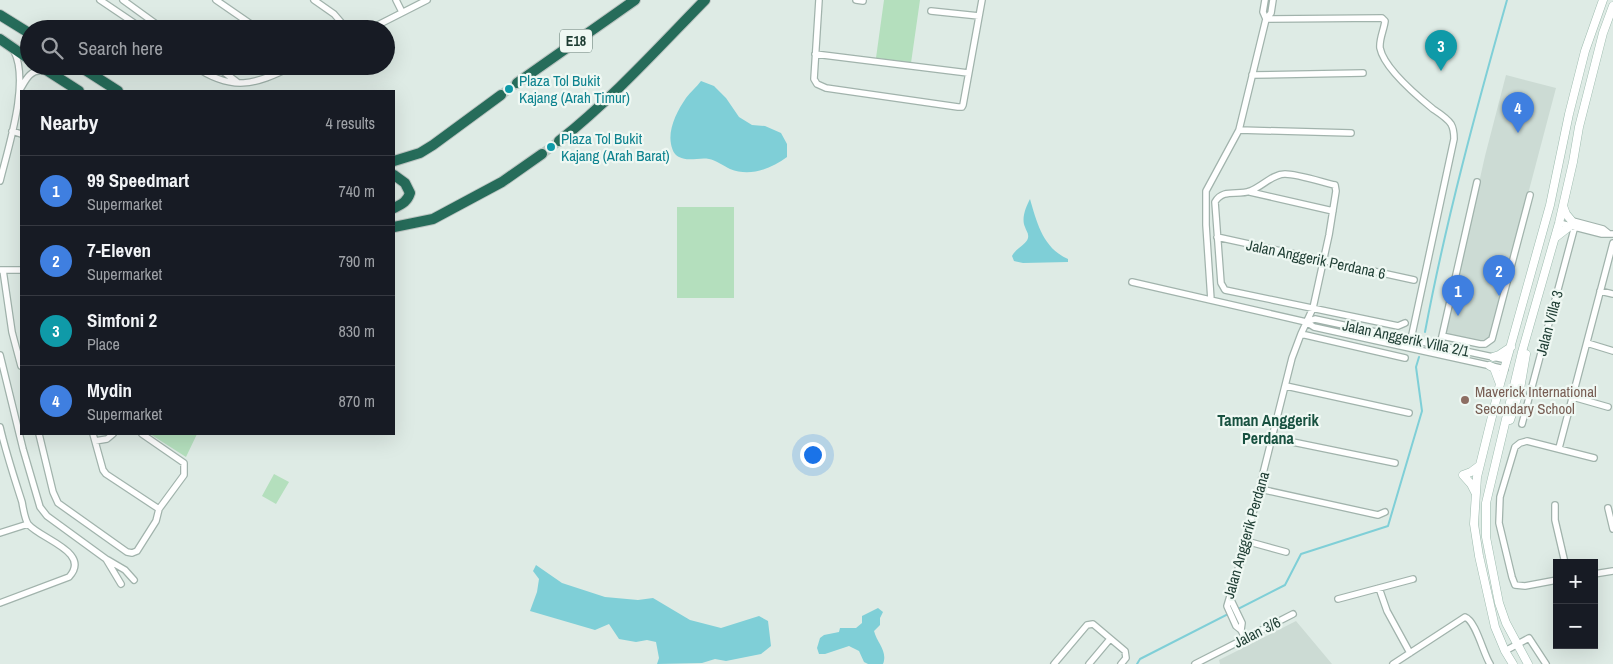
<!DOCTYPE html>
<meta charset="utf-8">
<style>
body{margin:0;font-family:"Archivo Narrow",sans-serif;background:#20242c;color:#f1f3f6}
.controls{position:absolute;right:15px;bottom:15px;display:grid;overflow:hidden;border-radius:0px;box-shadow:0 5px 20px #0002}
.controls button{width:45px;height:45px;display:grid;place-items:center;padding:0;border:0;border-bottom:1px solid #363941;background:#171b24;color:#f1f3f6;font:25px sans-serif}
.you{position:absolute;left:812px;top:454px;width:18px;height:18px;margin:-12px;border:4px solid #fff;border-radius:50%;background:#1a73e8;box-shadow:0 0 0 8px #1a73e833}
.badge{display:grid;place-items:center;width:32px;height:32px;border-radius:50%;background:#ff6b48;color:#fff;font-size:16px;font-weight:700}
.pin{position:absolute;translate:-50% -41px;filter:drop-shadow(0 1px 2px #0008)}
.pin::after{content:'';position:absolute;top:26px;width:18px;height:15px;background:inherit;clip-path:polygon(0 0,100% 0,50% 100%)}
.list{margin:0;padding:0;list-style:none}
h2{display:flex;justify-content:space-between;align-items:center;height:65px;margin:0;padding:0 20px;font-size:21px}
h2 small{font-size:16px;font-weight:400;color:#9ea1a6}
.list li{display:grid;grid-template-columns:32px 1fr auto;gap:15px;align-items:center;box-sizing:border-box;height:70px;padding:0 20px;border-top:1px solid #363941}
.list b{display:block;font-size:19px;white-space:nowrap}
.list p{margin:0;font-size:16px;white-space:nowrap;color:#9ea1a6}
.list em{font-size:16px;font-style:normal;color:#9ea1a6}
.icon{flex:none;width:28px;height:28px;fill:none;stroke:currentColor;stroke-width:2;stroke-linecap:round;stroke-linejoin:round}
.map{position:relative;flex:none;width:1613px;height:664px;overflow:hidden}
.search{position:absolute;background:#171b24;box-shadow:0 5px 20px #0002;left:20px;top:20px;width:375px;height:55px;display:flex;align-items:center;gap:12px;box-sizing:border-box;padding:0 18px;border-radius:28px;color:#9ea1a6;font-size:19px}
.panel{position:absolute;background:#171b24;box-shadow:0 5px 20px #0002;left:20px;top:90px;width:375px;height:345px;border-radius:0px}
.map>svg:first-child{display:block}
</style>
<div class="map">
<svg width="1613" height="664" viewBox="0 0 1613 664">
<rect width="100%" height="100%" fill="#deebe5"/>
<path fill="#ccdbd4" d="M 1506,75 L 1556,88 L 1490,338 L 1488,341 L 1479,342 L 1445,334 L 1485,156 Z
M 1296,621 L 1332,664 L 1220,664 L 1219,660 Z"/>
<path fill="#b4dfbd" d="M 884,0 L 920,0 L 911,63 L 876,58 Z
M 677,207 L 734,207 L 734,298 L 677,298 Z
M 150,434 L 197,434 L 186,457 Z
M 274,474 L 289,482 L 276,504 L 262,496 Z"/>
<path fill="#7fcfd7" d="M 701,81 L 714,86 L 726,98 L 739,117 L 752,125 L 765,126 L 781,133 L 787,144 L 787,157 C 771,169 750,177 730,169 C 724,166 715,160 709,159 C 700,157 688,162 679,157 C 674,155 672,149 671,144 C 668,129 677,111 686,98 C 690,92 697,87 701,81 Z
M 1030,199 C 1037,223 1043,248 1068,259 L 1068,262 L 1023,263 L 1014,261 L 1012,256 C 1017,247 1026,245 1028,238 C 1029,233 1026,231 1025,227 C 1021,218 1026,207 1030,199 Z
M 536,565 L 562,583 L 605,597 L 638,600 L 653,598 L 690,620 L 721,628 L 759,616 L 768,621 L 771,646 L 761,654 L 726,661 L 715,659 L 702,663 L 657,664 L 659,658 L 656,642 L 647,640 L 636,642 L 619,639 L 609,624 L 595,630 L 530,611 L 537,592 L 539,579 L 533,571 Z
M 878,608 L 883,612 L 880,618 L 880,625 L 874,631 C 877,643 888,651 883,664 L 868,664 L 864,662 L 859,651 L 849,646 L 825,654 L 819,654 L 817,648 L 820,638 L 824,635 L 839,632 L 840,628 L 856,628 L 862,623 L 862,616 Z"/>
<g fill="none" stroke-linecap="round" stroke-linejoin="round">
<path stroke="#7fcfd7" stroke-width="2" d="M 1425,332 C 1446,220 1476,110 1507,0
M 1137,664 L 1140,659 L 1285,585 L 1301,554 L 1388,526 L 1422,411 L 1416,367 L 1419,357"/>
<path stroke="#b8c8c1" stroke-width="10" stroke-dasharray="10 5" stroke-linecap="butt" d="M 501,95 L 517,83
M 542,154 L 559,141"/>
<defs>
<path id="street" d="M 100,0 L 143,29
M 123,0 L 163,29
M 216,0 L 258,29
M 314,0 L 334,14 L 347,29
M 396,0 L 402,12
M 819,0 L 814,79 L 817,84 L 826,88 L 958,107 L 962,107 L 963,105 L 982,0
M 856,0 L 863,1
M 1265,0 L 1263,12 L 1266,19
M 931,11 L 979,16
M 1266,19 L 1382,18 L 1385,21 C 1384,30 1379,39 1380,48 C 1384,68 1417,96 1433,109 C 1439,113 1447,118 1451,124 C 1454,129 1454,134 1454,139 L 1411,339
M 370,29 L 427,0
M 815,54 L 968,73
M 194,66 C 232,92 255,85 293,66
M 216,66 L 237,82
M 1252,75 L 1363,73
M 21,88 C 26,79 31,69 43,71
M 1239,130 L 1351,133
M 12,131 L 21,134
M 0,181 C 8,148 30,82 14,51
M 1250,192 L 1333,211
M 1573,221 L 1603,229 L 1608,233
M 1559,223 L 1602,234 L 1613,234
M 1217,237 L 1414,280
M 0,270 L 21,270
M 3,270 L 12,332 L 21,366
M 1132,282 L 1306,322 L 1314,327 L 1505,369
M 1600,291 L 1613,294
M 1211,300 L 1206,225 L 1206,191 L 1239,130 L 1266,19 L 1271,13 L 1273,0
M 1306,322 L 1315,319 L 1507,360
M 1301,334 L 1405,358
M 1442,336 L 1480,344 L 1485,344 L 1492,339 L 1530,195
M 1587,343 L 1613,351
M 1438,354 L 1477,182
M 0,355 L 23,449 L 40,507 L 47,516 L 106,559 L 121,584
M 1286,386 L 1409,413
M 1573,397 L 1608,407
M 1522,424 L 1576,222
M 0,427 C 6,453 14,477 22,502 C 23,508 25,519 28,524 C 40,539 92,552 69,577 L 0,603
M 39,434 L 53,492 L 58,503 L 127,552 L 132,553 L 137,551 L 156,521 L 159,509
M 93,434 L 103,470 L 106,474 L 159,509 L 184,475 L 184,463 L 142,434
M 1273,438 L 1395,463
M 95,441 L 107,439 L 113,434
M 1559,448 L 1613,243
M 1260,489 L 1378,515 L 1385,512
M 1555,505 L 1555,520 L 1565,563
M 1608,508 L 1613,529
M 0,533 L 28,524
M 1246,541 L 1286,552
M 108,560 L 125,570 L 134,580
M 1594,574 L 1613,571
M 1557,580 L 1525,586 L 1515,585 L 1512,577 L 1499,523 L 1500,497 L 1515,447 L 1520,443 L 1527,441 L 1594,458
M 1379,588 L 1387,611 L 1410,653
M 1230,598 L 1242,623 L 1241,630
M 1338,599 L 1413,579
M 1245,638 L 1241,630 L 1236,626 L 1227,606 L 1243,553 L 1292,358 L 1301,334 L 1313,308 L 1329,235 L 1336,191 L 1335,185 C 1322,182 1297,174 1285,174 C 1272,174 1262,187 1250,191 C 1238,196 1223,188 1215,202 L 1221,283 L 1225,290 L 1398,326 L 1405,323
M 1505,651 L 1529,638 L 1546,664
M 1054,664 L 1087,625 L 1093,624 L 1125,651 L 1126,658 L 1121,664
M 1089,664 L 1110,639
M 1195,664 L 1293,614
M 1393,664 L 1465,617 C 1476,621 1483,653 1490,664"/>
<path id="secondary" d="M 1563,206 L 1566,214 L 1571,220
M 1556,237 L 1570,226
M 1493,357 L 1499,355 L 1511,347
M 1490,366 L 1494,368 L 1500,384
M 1510,420 L 1520,389 L 1526,354
M 1475,492 L 1471,484 L 1463,475 L 1471,472 L 1479,466
M 1513,664 L 1505,651 L 1495,627 L 1479,556 L 1474,524 L 1477,477 L 1500,384 L 1550,205 L 1569,114 L 1585,51 L 1603,0
M 1528,664 L 1506,623 L 1499,603 L 1486,537 L 1486,503 L 1522,352 L 1559,223 L 1573,162 L 1579,127 L 1603,33 L 1613,6"/>
<path id="highway" d="M 0,15 L 29,33
M 0,39 L 29,59
M 40,66 L 79,91
M 79,66 L 118,91
M 517,83 L 635,0
M 559,141 C 612,99 658,48 705,0
M 394,161 L 420,153 L 433,145 L 501,95
M 394,175 L 405,183 L 410,193 C 407,202 402,204 394,208
M 394,227 L 433,219 L 502,182 L 542,154"/>
</defs>
<use href="#street" stroke="#a1b3ac" stroke-width="8"/>
<use href="#secondary" stroke="#9ebbaf" stroke-width="9"/>
<use href="#highway" stroke="#bcc5c2" stroke-width="12"/>
<use href="#street" stroke="#fff" stroke-width="5.5"/>
<use href="#secondary" stroke="#fff" stroke-width="8"/>
<use href="#highway" stroke="#266c5a" stroke-width="10"/>
</g>
<g fill="#0f9aa8" stroke="#eff8f3" stroke-width="2">
<circle cx="509" cy="89" r="5"/>
<circle cx="551" cy="147" r="5"/>
</g>
<circle fill="#8d6e63" stroke="#eff8f3" stroke-width="2" cx="1465" cy="400" r="5"/>
<g text-anchor="middle" dominant-baseline="central" stroke-width="4.5" stroke-linejoin="round" paint-order="stroke">
<rect fill="#eff8f3" stroke="#5d756d" stroke-width="1" x="560" y="29.5" width="32" height="23" rx="4"/>
<g font-size="14" font-weight="bold" fill="#1e3d33">
<text x="576" y="41">E18</text>
</g>
<g font-size="15" fill="#0d838f" stroke="#eff8f3" text-anchor="start">
<text x="519" y="80">Plaza Tol Bukit<tspan x="519" dy="17">Kajang (Arah Timur)</tspan></text>
<text x="561" y="138">Plaza Tol Bukit<tspan x="561" dy="17">Kajang (Arah Barat)</tspan></text>
</g>
<g font-size="15" fill="#1e3d33" stroke="#eff8f3">
<text transform="translate(1316 259) rotate(12)">Jalan Anggerik Perdana 6</text>
<text transform="translate(1549 323) rotate(-75)">Jalan Villa 3</text>
<text transform="translate(1406 338) rotate(12)">Jalan Anggerik Villa 2/1</text>
<text transform="translate(1246 535) rotate(-74)">Jalan Anggerik Perdana</text>
<text transform="translate(1257 632) rotate(-27)">Jalan 3/6</text>
</g>
<g font-size="15" fill="#785e54" stroke="#eff8f3" text-anchor="start">
<text x="1475" y="391">Maverick International<tspan x="1475" dy="17">Secondary School</tspan></text>
</g>
<g font-size="16" font-weight="bold" fill="#185140" stroke="#eff8f3">
<text x="1268" y="420">Taman Anggerik<tspan x="1268" dy="18">Perdana</tspan></text>
</g>
</g>
</svg>
<div class="controls">
<button>+</button>
<button>−</button>
</div>
<div class="you"></div>
<div class="pin badge" style="left:1458px;top:316px;background:#3f7fe0">1</div>
<div class="pin badge" style="left:1499px;top:296px;background:#3f7fe0">2</div>
<div class="pin badge" style="left:1441px;top:71px;background:#0f9aa8">3</div>
<div class="pin badge" style="left:1518px;top:133px;background:#3f7fe0">4</div>
<div class="search"><svg class="icon" aria-label="search" viewBox="0 0 24 24"><circle cx="10" cy="10" r="6"/><path d="M15 15l6 6"/></svg>Search here</div>
<section class="panel">
<h2>Nearby<small>4 results</small></h2>
<ul class="list">
<li><span class="badge" style="background:#3f7fe0">1</span><div><b>99 Speedmart</b><p>Supermarket</p></div><em>740 m</em></li>
<li><span class="badge" style="background:#3f7fe0">2</span><div><b>7-Eleven</b><p>Supermarket</p></div><em>790 m</em></li>
<li><span class="badge" style="background:#0f9aa8">3</span><div><b>Simfoni 2</b><p>Place</p></div><em>830 m</em></li>
<li><span class="badge" style="background:#3f7fe0">4</span><div><b>Mydin</b><p>Supermarket</p></div><em>870 m</em></li>
</ul>
</section>
</div>
